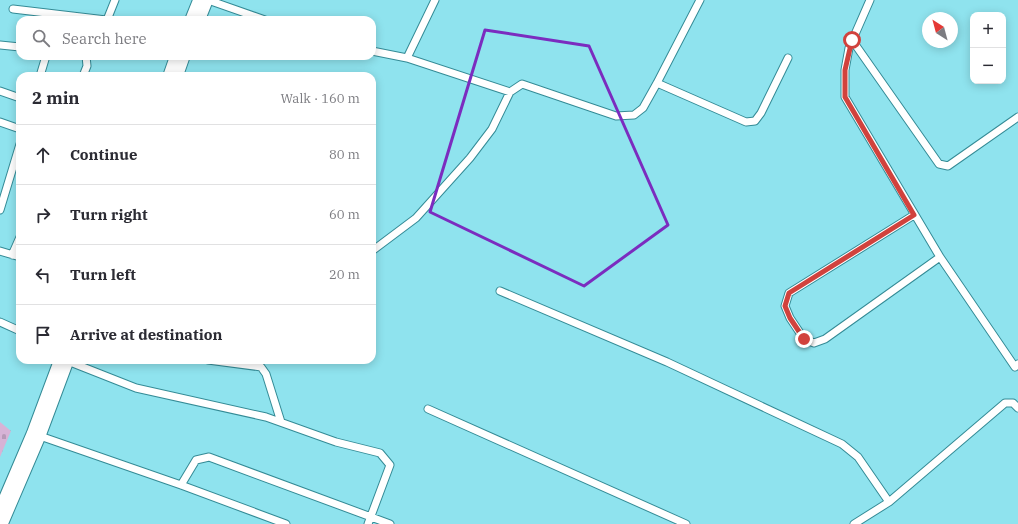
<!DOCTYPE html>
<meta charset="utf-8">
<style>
body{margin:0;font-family:"IBM Plex Serif",serif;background:#f2f2f3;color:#2b2b33}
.controls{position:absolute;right:12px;top:12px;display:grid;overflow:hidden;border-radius:8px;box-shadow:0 2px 10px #0003}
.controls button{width:36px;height:36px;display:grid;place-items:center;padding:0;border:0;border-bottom:1px solid #e1e1e2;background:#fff;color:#2b2b33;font:20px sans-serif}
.compass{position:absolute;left:922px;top:12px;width:36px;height:36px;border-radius:50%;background:#fff;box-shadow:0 2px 10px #0003;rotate:324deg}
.stop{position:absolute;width:12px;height:12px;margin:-9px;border:3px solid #d1423d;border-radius:50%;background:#fff}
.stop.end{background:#d1423d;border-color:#fff;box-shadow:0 1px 4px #0008}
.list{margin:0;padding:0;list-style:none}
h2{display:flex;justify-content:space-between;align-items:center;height:52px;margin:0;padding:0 16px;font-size:17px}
h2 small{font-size:13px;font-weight:400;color:#7c7c81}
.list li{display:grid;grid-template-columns:26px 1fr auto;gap:12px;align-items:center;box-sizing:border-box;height:60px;padding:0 16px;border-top:1px solid #e1e1e2}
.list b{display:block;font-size:15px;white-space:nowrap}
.list em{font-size:13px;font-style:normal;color:#7c7c81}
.icon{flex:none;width:22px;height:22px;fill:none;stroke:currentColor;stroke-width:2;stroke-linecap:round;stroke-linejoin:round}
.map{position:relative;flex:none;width:1018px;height:524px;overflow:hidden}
.search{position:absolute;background:#fff;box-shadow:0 2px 10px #0003;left:16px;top:16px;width:360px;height:44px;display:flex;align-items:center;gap:10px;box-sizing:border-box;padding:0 14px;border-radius:12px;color:#7c7c81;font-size:15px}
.panel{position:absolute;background:#fff;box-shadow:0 2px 10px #0003;left:16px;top:72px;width:360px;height:292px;border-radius:12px}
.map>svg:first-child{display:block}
</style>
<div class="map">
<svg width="1018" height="524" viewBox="0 0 1018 524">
<defs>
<pattern id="cemetery-stones" width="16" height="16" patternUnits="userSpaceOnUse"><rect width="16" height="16" fill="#d7b3d6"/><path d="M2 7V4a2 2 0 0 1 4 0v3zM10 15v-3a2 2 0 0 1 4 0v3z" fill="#b799b7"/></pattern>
</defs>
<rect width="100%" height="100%" fill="#8fe3ee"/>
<path fill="url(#cemetery-stones)" d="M 0,422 L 11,431 L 0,457 Z"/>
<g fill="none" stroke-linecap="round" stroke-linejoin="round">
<defs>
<path id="lane" d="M 208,0 L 265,20
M 870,0 L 849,48 L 845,70 L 845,97 L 940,257 L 1015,367 L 1018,364
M 13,9 L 106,20
M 107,20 L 115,0
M 852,40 L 939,164 L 948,166 L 1018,117
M 0,45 L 20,47
M 372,51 L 407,58 L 510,92 L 522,84 L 616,116 L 634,115 L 643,108 L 657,83 L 700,0
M 407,58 L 435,0
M 40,76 L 46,56
M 83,76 L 87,66 L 86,56
M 657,83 L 746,122 L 755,121 L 761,113 L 788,58
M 0,91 L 20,98
M 0,122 L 20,129
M 0,210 L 20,144
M 914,215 L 789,293 L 785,306 L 790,318 L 804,339 L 814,343 L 825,339 L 940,257
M 0,251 L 20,257
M 372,251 L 416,218 L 470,158 L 492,129 L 510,92
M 12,255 L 20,237
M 500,291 L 667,362 L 842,444 L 858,457 L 889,502 L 1005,403 L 1013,403 L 1018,408
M 0,322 L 20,331
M 65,360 L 136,388 L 266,417 L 336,442 L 380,453 L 390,465 L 368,524
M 208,360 L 261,367 L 266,374 L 281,422
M 428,409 L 686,524
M 37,435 L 181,485 L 286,524
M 181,485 L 196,460 L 209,457 L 390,524
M 854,524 L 889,502"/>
<path id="secondary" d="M 195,20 L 203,0
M 173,76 L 180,56
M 0,519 L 36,435 L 64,360"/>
</defs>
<use href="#lane" stroke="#348b96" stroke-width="9"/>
<use href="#secondary" stroke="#348b96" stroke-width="21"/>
<use href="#lane" stroke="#fff" stroke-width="7"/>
<use href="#secondary" stroke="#fff" stroke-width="19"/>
</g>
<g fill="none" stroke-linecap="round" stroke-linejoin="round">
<path stroke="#d1423d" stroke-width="5" d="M 804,339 L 790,318 L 785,306 L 789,293 L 914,215 L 845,97 L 845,70 L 852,40"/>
</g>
<path fill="none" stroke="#7b2cbf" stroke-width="3" stroke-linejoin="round" d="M 485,30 L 589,46 L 668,225 L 584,286 L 430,212 Z"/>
</svg>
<div class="controls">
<button>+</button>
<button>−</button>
</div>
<svg class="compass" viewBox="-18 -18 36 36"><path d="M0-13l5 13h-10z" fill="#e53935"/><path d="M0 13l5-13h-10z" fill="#7c7c81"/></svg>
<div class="stop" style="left:852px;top:40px"></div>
<div class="stop end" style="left:804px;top:339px"></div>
<div class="search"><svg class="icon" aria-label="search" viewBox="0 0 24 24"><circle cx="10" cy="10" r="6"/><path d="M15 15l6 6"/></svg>Search here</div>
<section class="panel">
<h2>2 min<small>Walk · 160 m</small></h2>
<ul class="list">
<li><svg class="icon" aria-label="ahead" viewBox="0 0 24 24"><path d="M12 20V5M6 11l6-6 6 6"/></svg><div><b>Continue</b></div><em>80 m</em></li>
<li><svg class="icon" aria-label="right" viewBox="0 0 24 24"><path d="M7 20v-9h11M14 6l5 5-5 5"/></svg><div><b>Turn right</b></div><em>60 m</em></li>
<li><svg class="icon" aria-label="left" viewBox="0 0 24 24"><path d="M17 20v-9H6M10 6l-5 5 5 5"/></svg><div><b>Turn left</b></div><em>20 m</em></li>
<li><svg class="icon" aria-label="arrive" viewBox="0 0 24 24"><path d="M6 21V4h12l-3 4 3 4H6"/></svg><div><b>Arrive at destination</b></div></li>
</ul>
</section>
</div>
